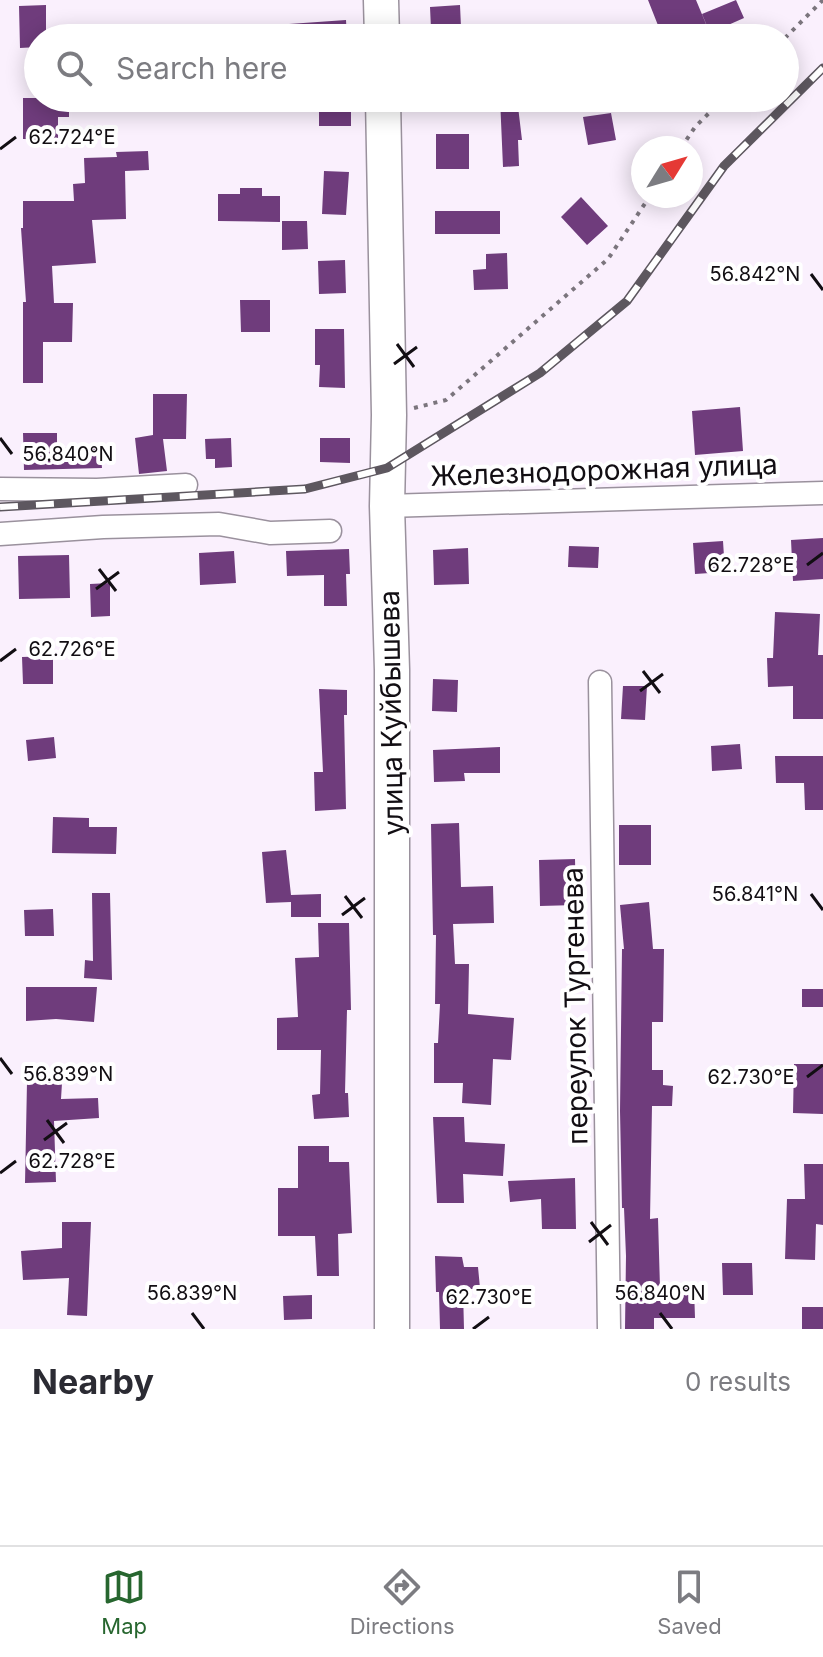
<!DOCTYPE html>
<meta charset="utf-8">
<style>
body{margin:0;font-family:Inter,sans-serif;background:#f2f2f3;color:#2b2b33}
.compass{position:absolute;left:631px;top:136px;width:72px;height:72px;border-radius:50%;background:#fff;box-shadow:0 4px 20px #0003;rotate:53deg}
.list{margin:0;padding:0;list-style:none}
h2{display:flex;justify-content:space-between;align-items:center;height:104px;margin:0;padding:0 32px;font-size:34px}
h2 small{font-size:26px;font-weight:400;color:#7c7c81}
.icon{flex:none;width:44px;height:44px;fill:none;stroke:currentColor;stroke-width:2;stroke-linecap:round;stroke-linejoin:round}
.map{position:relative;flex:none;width:823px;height:1329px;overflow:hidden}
.search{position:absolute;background:#fff;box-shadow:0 4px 20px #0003;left:24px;right:24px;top:24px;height:88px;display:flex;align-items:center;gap:20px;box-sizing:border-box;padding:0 28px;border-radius:44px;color:#7c7c81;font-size:30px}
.sheet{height:216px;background:#fff}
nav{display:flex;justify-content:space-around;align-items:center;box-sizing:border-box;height:112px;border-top:2px solid #e1e1e2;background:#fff;font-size:22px;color:#7c7c81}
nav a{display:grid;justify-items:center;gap:4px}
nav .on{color:#27662f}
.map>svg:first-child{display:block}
</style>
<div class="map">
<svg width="823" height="1329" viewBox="0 0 823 1329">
<rect width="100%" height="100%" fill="#faf0fd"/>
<path fill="#6f3c7c" d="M 648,0 L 696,0 L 706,24 L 671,38 L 663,38 Z
M 736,0 L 744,18 L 710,33 L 702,14 Z
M 46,5 L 46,38 L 38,38 L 38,47 L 20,48 L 19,6 Z
M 460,5 L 461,27 L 431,29 L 430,7 Z
M 346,20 L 347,38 L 290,38 L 289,24 Z
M 23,98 L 69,98 L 69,117 L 58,117 L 58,140 L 23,139 Z
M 319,98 L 351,98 L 351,126 L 319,126 Z
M 500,98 L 517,98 L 522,140 L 518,140 L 519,166 L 503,167 Z
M 611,113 L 616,140 L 588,145 L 583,117 Z
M 436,134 L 469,134 L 469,169 L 436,169 Z
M 148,151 L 149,170 L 125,171 L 126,219 L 92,220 L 96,263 L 52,266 L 54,303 L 73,303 L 72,342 L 43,342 L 43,383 L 23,383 L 23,302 L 26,302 L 21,228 L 23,228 L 23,201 L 74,201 L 73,184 L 85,183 L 84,158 L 117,157 L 116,152 Z
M 324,171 L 349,172 L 346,215 L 322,214 Z
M 240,188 L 262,188 L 262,196 L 280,196 L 280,222 L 218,221 L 218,194 L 240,194 Z
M 581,197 L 608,226 L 587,245 L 561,217 Z
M 435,211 L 500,211 L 500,234 L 435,234 Z
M 282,221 L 307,221 L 308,249 L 282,250 Z
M 507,253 L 508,289 L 474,290 L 473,270 L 486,269 L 486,254 Z
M 345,260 L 346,293 L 319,294 L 318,261 Z
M 240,300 L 270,300 L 270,332 L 241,332 Z
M 315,329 L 344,329 L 345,388 L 319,387 L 320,365 L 315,365 Z
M 153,394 L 187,394 L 186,439 L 163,439 L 167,471 L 139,474 L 135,438 L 153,435 Z
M 740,407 L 743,451 L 695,455 L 692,411 Z
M 23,433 L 57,433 L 57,448 L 100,446 L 102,468 L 24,470 Z
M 231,438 L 232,467 L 215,468 L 215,459 L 206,459 L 205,439 Z
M 320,438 L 350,438 L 350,463 L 320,462 Z
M 823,538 L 823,579 L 793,581 L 791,540 Z
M 723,541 L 725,572 L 695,574 L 693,543 Z
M 569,546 L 599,547 L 598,568 L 568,567 Z
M 468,548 L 469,584 L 434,585 L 433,550 Z
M 349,549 L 350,574 L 346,574 L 347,606 L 324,606 L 324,575 L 287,576 L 286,551 Z
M 234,551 L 236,583 L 200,585 L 199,553 Z
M 69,555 L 70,598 L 19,599 L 18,556 Z
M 110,583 L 110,616 L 91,617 L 90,584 Z
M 775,612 L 820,614 L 818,655 L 823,655 L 823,719 L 793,719 L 793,686 L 768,687 L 767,658 L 773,658 Z
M 53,656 L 53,684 L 23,684 L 22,657 Z
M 433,679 L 458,680 L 457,712 L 432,711 Z
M 623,686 L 647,686 L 645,720 L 621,719 Z
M 319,689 L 347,690 L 347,715 L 344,715 L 346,809 L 315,811 L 314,772 L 323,772 Z
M 54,737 L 56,758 L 28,761 L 26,740 Z
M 740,744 L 742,769 L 712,771 L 711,746 Z
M 500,747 L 500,773 L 464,773 L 465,781 L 434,782 L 433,750 Z
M 775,756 L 823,756 L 823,810 L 805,810 L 804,783 L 776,783 Z
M 53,817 L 89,818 L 89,827 L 117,827 L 116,854 L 52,853 Z
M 459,823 L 461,887 L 493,886 L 494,923 L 453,924 L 455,964 L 469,964 L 468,1014 L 514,1018 L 511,1060 L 493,1059 L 491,1105 L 462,1103 L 463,1083 L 434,1083 L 434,1043 L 438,1043 L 440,1004 L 435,1004 L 436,935 L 433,935 L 431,824 Z
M 619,825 L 651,825 L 651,865 L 619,865 Z
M 286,850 L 291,895 L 321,894 L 321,917 L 291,917 L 291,902 L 266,903 L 262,852 Z
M 575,859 L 576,905 L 540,906 L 539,860 Z
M 92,893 L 110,893 L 112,980 L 84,978 L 85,960 L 93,961 Z
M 649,902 L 653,949 L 664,949 L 663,1022 L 652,1022 L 652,1070 L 663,1070 L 663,1085 L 673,1086 L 672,1106 L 652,1106 L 650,1219 L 658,1218 L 660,1288 L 694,1288 L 695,1318 L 654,1318 L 654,1329 L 625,1329 L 626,1256 L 624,1208 L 622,1208 L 620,1111 L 622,949 L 624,949 L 620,905 Z
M 53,909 L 54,936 L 25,936 L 24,910 Z
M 318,923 L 349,923 L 351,1010 L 347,1010 L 345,1093 L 348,1093 L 349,1117 L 314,1119 L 312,1095 L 320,1094 L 321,1050 L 277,1050 L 277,1018 L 298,1017 L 295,958 L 319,957 Z
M 26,987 L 97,987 L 94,1022 L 56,1019 L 26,1021 Z
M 802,989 L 823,989 L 823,1007 L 802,1007 Z
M 794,1064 L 823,1064 L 823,1114 L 793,1113 Z
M 27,1082 L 62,1083 L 61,1099 L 98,1098 L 99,1118 L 54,1121 L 56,1182 L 25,1183 Z
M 433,1117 L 464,1117 L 465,1142 L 505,1144 L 503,1176 L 463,1174 L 464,1203 L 437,1203 Z
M 298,1146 L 329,1146 L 329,1162 L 349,1162 L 352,1233 L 338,1234 L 339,1276 L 317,1276 L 315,1236 L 278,1236 L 278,1188 L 298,1188 Z
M 804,1164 L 823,1164 L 823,1225 L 816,1224 L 815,1260 L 785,1259 L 787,1199 L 805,1199 Z
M 575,1178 L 576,1229 L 542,1229 L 541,1199 L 510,1202 L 508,1181 Z
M 62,1222 L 91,1222 L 87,1316 L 67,1315 L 69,1278 L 23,1280 L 21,1251 L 62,1248 Z
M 435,1256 L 462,1257 L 464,1267 L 478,1267 L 480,1288 L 463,1290 L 464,1329 L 440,1329 L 439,1292 L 436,1292 Z
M 722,1263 L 752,1263 L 753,1295 L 723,1295 Z
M 312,1295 L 312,1319 L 284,1320 L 283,1296 Z
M 802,1307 L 823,1307 L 823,1329 L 802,1329 Z"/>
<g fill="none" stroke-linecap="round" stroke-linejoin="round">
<defs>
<path id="street" d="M 0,489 L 97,490 L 186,485
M 387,506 L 823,493
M 0,534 L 103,527 L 219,524 L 270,533 L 330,531
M 600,682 L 609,1329"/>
<path id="primary" d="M 381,0 L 382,38
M 383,98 L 389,415 L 387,506 L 392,670 L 392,1329"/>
</defs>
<use href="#street" stroke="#9a919d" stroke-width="25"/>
<use href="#primary" stroke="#9a919d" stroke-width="37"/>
<path stroke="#7b757d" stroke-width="4" stroke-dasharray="4 6" stroke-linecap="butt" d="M 785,38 L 823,0
M 681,148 L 695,127 L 724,98
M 414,408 L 446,400 L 608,259 L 650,196"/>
<use href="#street" stroke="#fff" stroke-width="22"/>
<use href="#primary" stroke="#fff" stroke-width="34"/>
<defs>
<path id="rail" d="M 0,507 L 305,489 L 387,468 L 540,373 L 627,301 L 724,166 L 823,68"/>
</defs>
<use href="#rail" stroke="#5d575f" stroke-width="9"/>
<use href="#rail" stroke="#fff" stroke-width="6" stroke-dasharray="18" stroke-linecap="butt"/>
</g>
<path fill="none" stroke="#120e13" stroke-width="3" d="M 0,149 L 16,137M 811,274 L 823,290M 397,344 L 414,367M 394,364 L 417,347M 0,438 L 12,454M 807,565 L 823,553M 99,569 L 116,591M 96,589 L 119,572M 0,661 L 16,649M 643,671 L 660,693M 640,691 L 663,674M 811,894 L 823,910M 345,896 L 362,918M 342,915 L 365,898M 0,1058 L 12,1074M 807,1077 L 823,1065M 47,1120 L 64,1143M 44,1140 L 67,1123M 0,1173 L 16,1161M 591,1222 L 608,1245M 589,1242 L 611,1225M 192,1313 L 204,1329M 660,1313 L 672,1329M 473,1329 L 489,1317"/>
<g text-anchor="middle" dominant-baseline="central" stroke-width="8" stroke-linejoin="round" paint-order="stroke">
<g font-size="28" fill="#120e13" stroke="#fff">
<text transform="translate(604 470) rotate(-2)">Железнодорожная улица</text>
<text transform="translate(391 713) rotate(-91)">улица Куйбышева</text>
<text transform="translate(575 1006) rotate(-91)">переулок Тургенева</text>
</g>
</g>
<g font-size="20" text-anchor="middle" fill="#120e13" stroke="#fff" stroke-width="8" stroke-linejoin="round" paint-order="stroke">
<text x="72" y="144">62.724°E</text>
<text x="755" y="281">56.842°N</text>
<text x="68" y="461">56.840°N</text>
<text x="751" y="572">62.728°E</text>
<text x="72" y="656">62.726°E</text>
<text x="755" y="901">56.841°N</text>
<text x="68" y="1081">56.839°N</text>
<text x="751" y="1084">62.730°E</text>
<text x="72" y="1168">62.728°E</text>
<text x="192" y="1300">56.839°N</text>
<text x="660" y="1300">56.840°N</text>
<text x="489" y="1304">62.730°E</text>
</g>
</svg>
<svg class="compass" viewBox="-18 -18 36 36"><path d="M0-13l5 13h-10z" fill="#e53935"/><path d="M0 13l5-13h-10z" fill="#7c7c81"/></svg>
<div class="search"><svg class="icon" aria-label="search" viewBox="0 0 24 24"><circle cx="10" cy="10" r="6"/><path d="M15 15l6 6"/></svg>Search here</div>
</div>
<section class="sheet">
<h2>Nearby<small>0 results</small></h2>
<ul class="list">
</ul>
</section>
<nav>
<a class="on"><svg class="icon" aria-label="map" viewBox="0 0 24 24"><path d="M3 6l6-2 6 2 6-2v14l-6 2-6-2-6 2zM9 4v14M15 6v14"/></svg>Map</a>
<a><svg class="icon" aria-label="directions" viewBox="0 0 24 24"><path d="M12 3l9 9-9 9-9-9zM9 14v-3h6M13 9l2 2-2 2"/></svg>Directions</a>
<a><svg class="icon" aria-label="saved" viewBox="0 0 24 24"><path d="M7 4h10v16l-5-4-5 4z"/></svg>Saved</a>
</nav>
